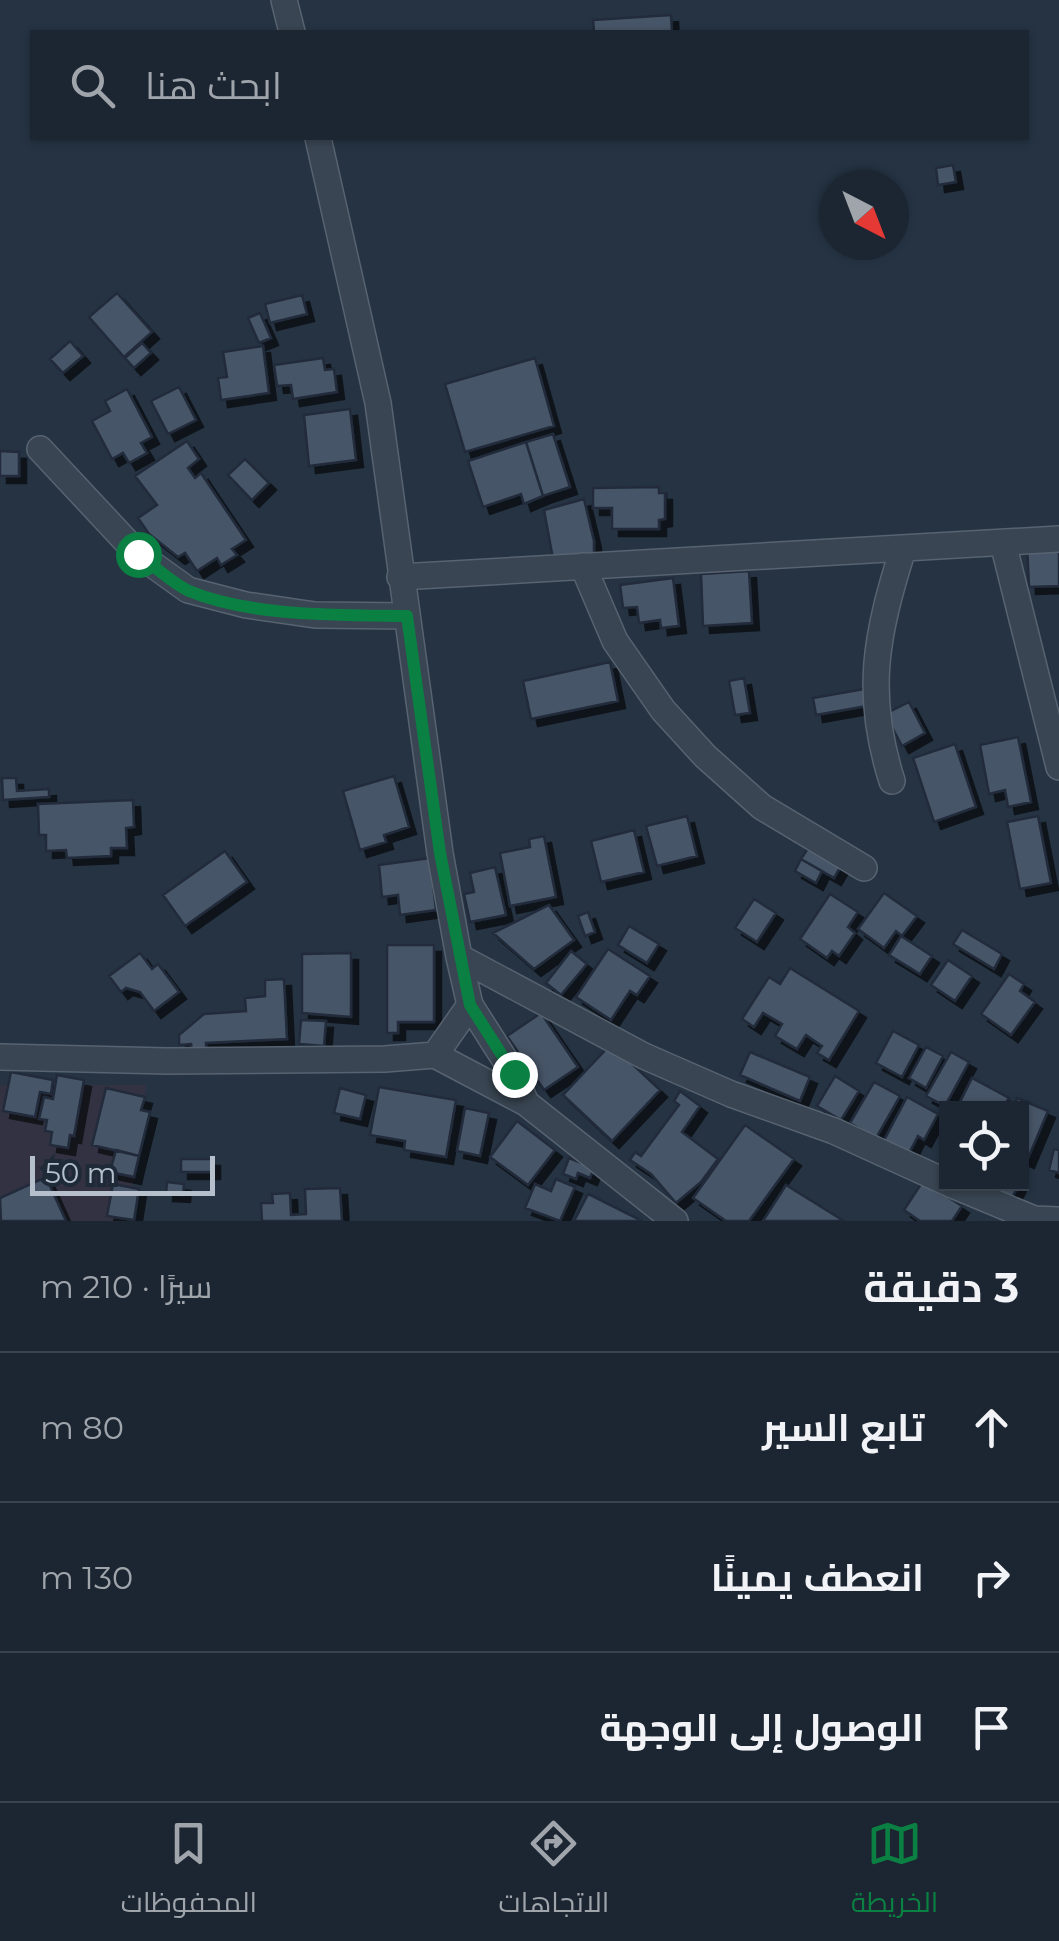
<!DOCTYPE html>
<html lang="ar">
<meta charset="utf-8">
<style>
body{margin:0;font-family:Montserrat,Cairo,sans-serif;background:#252e3a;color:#f1f3f6;direction:rtl}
.controls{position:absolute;right:30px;bottom:30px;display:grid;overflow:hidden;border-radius:0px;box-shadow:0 2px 8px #0004}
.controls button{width:90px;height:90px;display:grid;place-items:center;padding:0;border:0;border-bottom:2px solid #3a434d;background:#1c2632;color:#f1f3f6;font:50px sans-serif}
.compass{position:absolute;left:819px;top:170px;width:90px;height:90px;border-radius:50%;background:#1c2632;box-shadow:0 2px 8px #0004;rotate:138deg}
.scale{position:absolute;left:30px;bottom:25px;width:185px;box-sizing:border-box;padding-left:10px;border:5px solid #b6c0cc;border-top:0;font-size:28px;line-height:35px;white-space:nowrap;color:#b6c0cc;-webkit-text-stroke:8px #1e2a38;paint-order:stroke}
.stop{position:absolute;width:30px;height:30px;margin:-22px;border:8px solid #0b8043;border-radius:50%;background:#fff}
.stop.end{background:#0b8043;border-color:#fff;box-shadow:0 2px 10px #0008}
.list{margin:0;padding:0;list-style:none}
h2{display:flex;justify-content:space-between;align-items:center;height:130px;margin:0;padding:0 40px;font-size:42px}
h2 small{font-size:32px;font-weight:400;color:#a0a5ac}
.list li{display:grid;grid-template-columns:65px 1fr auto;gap:30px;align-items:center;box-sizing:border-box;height:150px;padding:0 40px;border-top:2px solid #3a434d}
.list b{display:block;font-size:38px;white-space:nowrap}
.list em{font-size:32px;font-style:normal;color:#a0a5ac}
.icon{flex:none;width:55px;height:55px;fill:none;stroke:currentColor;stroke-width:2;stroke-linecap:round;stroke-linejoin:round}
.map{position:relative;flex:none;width:1059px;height:1221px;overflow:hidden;direction:ltr}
.search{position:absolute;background:#1c2632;box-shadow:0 2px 8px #0004;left:30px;right:30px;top:30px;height:110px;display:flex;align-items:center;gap:25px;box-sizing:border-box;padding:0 35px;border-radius:0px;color:#a0a5ac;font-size:38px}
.sheet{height:580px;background:#1c2632}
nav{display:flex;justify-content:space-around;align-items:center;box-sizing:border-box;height:140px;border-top:2px solid #3a434d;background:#1c2632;font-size:28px;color:#a0a5ac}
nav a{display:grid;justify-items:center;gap:5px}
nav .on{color:#0b8043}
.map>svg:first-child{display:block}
</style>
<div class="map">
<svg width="1059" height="1221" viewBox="0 0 1059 1221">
<defs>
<filter id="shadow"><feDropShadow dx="7" dy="7" stdDeviation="0" flood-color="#0009"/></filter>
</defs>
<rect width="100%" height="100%" fill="#253343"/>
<path fill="#333243" d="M 0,1085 L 146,1085 L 128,1221 L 0,1221 Z"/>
<path fill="#465567" stroke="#202c3a" stroke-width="2.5" filter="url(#shadow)" d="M 671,15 L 672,32 L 594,32 L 593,20 Z
M 953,165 L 956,182 L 938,185 L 936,168 Z
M 117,293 L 152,332 L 124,357 L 89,317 Z
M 302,295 L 307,314 L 270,323 L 265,304 Z
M 260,313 L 271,338 L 259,343 L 248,318 Z
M 70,341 L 83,356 L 63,373 L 50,359 Z
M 142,343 L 151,353 L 134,368 L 125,358 Z
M 263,346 L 269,393 L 221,400 L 218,378 L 227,377 L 223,352 Z
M 323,358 L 325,370 L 334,369 L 337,392 L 293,399 L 291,385 L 277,386 L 274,365 Z
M 535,358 L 554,426 L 465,452 L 445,384 Z
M 179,387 L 196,420 L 168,434 L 151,401 Z
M 127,389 L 152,437 L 141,443 L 147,453 L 129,463 L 123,453 L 112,459 L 92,421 L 110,411 L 105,401 Z
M 350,409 L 356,460 L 309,466 L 304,415 Z
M 553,434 L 570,487 L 543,496 L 526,442 Z
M 187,441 L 199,459 L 188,468 L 195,478 L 201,473 L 246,540 L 232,549 L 237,555 L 221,565 L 217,558 L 197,571 L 185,553 L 178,557 L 149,534 L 138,518 L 157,505 L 135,476 Z
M 526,442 L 543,496 L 524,504 L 521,494 L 483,507 L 468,461 Z
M 0,451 L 19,452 L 19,476 L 0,476 Z
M 245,459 L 269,483 L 252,500 L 228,475 Z
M 659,487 L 659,493 L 665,493 L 665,519 L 659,520 L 659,529 L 612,529 L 612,508 L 593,508 L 593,488 Z
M 584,499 L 594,541 L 594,558 L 553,559 L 544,510 Z
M 1059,543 L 1059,586 L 1029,587 L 1027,545 Z
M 749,571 L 752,623 L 703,626 L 701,574 Z
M 673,578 L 679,626 L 661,628 L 660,620 L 639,623 L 637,607 L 623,608 L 620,585 Z
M 610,662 L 618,701 L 531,719 L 523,681 Z
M 744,678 L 750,713 L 735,715 L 729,681 Z
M 864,689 L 867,706 L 816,715 L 813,698 Z
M 909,702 L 925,733 L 902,746 L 885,714 Z
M 1018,737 L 1031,802 L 1008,807 L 1005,790 L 989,794 L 980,745 Z
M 955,744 L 976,807 L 934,822 L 913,758 Z
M 394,776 L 409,827 L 384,835 L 386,842 L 360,850 L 343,791 Z
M 2,778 L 16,778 L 17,791 L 49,789 L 49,797 L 3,800 Z
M 133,800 L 134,827 L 126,828 L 127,848 L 111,848 L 111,856 L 67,858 L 66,850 L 46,851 L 46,835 L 39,835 L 38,804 Z
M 687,816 L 697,856 L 657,866 L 646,826 Z
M 1038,816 L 1051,883 L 1020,889 L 1007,822 Z
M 634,830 L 644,872 L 601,882 L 591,841 Z
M 544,836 L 556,897 L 510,906 L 500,853 L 530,847 L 529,839 Z
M 812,842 L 844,861 L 834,878 L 801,859 Z
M 225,851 L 247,882 L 185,926 L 163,895 Z
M 430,858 L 436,910 L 400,915 L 398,895 L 382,897 L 379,865 Z
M 801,859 L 822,871 L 816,883 L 795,871 Z
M 495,867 L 506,915 L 470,922 L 464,894 L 474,892 L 470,873 Z
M 884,893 L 917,916 L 902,936 L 896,931 L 884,948 L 858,929 Z
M 830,894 L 858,912 L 848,927 L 855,933 L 839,956 L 832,951 L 827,958 L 800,939 Z
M 754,899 L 776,913 L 757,942 L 735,928 Z
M 549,905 L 574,940 L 534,969 L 493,933 Z
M 588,912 L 595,932 L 585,936 L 578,916 Z
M 629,926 L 659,944 L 647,963 L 618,945 Z
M 962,930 L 1002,954 L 994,969 L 953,944 Z
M 901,936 L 932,956 L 920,974 L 889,955 Z
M 387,945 L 434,945 L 434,1022 L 398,1022 L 398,1033 L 387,1033 Z
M 608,949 L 650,976 L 637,995 L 630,991 L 611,1020 L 576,997 Z
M 571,951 L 587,964 L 561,995 L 546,983 Z
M 140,953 L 152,969 L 158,964 L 179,992 L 154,1011 L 140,992 L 126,988 L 121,992 L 109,976 Z
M 351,953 L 351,1017 L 302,1013 L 302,954 Z
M 948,960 L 972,976 L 955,1001 L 931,985 Z
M 790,968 L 859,1011 L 829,1060 L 817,1053 L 822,1046 L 806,1035 L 797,1049 L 775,1036 L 782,1024 L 763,1013 L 754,1027 L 742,1019 L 769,977 L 780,984 Z
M 1009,974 L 1024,984 L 1020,991 L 1035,1002 L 1011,1035 L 981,1014 Z
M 284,979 L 287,1039 L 206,1043 L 206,1051 L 192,1051 L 191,1044 L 179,1045 L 179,1035 L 204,1014 L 246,1011 L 245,998 L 265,996 L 265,980 Z
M 541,1013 L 578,1067 L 544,1090 L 507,1036 Z
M 301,1020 L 326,1021 L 324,1046 L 299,1044 Z
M 893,1031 L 919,1045 L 902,1077 L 876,1063 Z
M 611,1044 L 660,1090 L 612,1141 L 563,1095 Z
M 926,1047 L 943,1056 L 926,1088 L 909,1078 Z
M 750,1052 L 810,1077 L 800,1101 L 740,1075 Z
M 951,1052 L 969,1062 L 945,1106 L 926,1096 Z
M 11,1072 L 53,1080 L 51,1094 L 40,1092 L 35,1117 L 3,1111 Z
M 57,1075 L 84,1080 L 74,1136 L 70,1135 L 68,1148 L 50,1145 L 52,1132 L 45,1131 L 47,1120 L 39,1119 L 44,1097 L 53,1099 Z
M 835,1076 L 859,1091 L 841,1120 L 817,1106 Z
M 972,1078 L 1009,1098 L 1003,1108 L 957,1108 Z
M 874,1082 L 900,1096 L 876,1138 L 850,1123 Z
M 379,1087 L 456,1100 L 446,1157 L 404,1150 L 405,1141 L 370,1135 Z
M 106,1088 L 145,1097 L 141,1110 L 150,1112 L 139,1156 L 92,1145 Z
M 340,1088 L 366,1095 L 360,1119 L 334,1113 Z
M 680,1091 L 700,1106 L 682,1132 L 718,1159 L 701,1182 L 676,1203 L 651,1174 L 630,1160 L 635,1152 L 641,1156 L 679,1105 L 674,1101 Z
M 907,1097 L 938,1114 L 924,1140 L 918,1136 L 907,1157 L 882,1144 Z
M 1017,1098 L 1048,1111 L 1027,1161 L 1022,1159 L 1022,1108 L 1013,1108 Z
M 465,1108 L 489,1113 L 480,1156 L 457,1151 Z
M 517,1121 L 555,1150 L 528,1185 L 490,1157 Z
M 745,1125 L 794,1159 L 749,1221 L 726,1221 L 693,1198 Z
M 1054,1149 L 1059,1150 L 1059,1173 L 1049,1170 Z
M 116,1150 L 139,1156 L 134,1177 L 110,1172 Z
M 569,1158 L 594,1168 L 590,1178 L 578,1173 L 576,1179 L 563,1174 Z
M 181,1159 L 213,1159 L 213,1172 L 181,1172 Z
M 46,1177 L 66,1221 L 1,1221 L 0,1198 Z
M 556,1179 L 575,1187 L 560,1221 L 525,1208 L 535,1184 L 551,1191 Z
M 923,1181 L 962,1206 L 952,1221 L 920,1221 L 904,1210 Z
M 167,1182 L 184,1184 L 183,1195 L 166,1194 Z
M 113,1184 L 139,1189 L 134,1220 L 107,1216 Z
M 977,1184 L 1019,1184 L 1010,1202 Z
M 786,1185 L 844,1221 L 763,1221 Z
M 340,1188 L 342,1221 L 262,1221 L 261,1203 L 273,1203 L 272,1194 L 290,1193 L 291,1215 L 306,1214 L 305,1189 Z
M 588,1194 L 642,1221 L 574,1221 Z"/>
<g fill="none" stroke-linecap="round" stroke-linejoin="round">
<defs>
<path id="street" d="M 284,0 L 292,32
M 318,138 L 378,403 L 440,853 L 459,957 L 470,1005 L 514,1074 L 526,1103
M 40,449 L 138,554 L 188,590 L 246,605 L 315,615 L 407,616
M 1003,543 L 1059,767
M 583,566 L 615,641 L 663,710 L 705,756 L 762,807 L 864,868
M 400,577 L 1059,539
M 892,781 C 864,693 876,635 903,549
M 459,957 L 644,1056 L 731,1094 L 834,1131 L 946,1182
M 435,1055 L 470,1005
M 0,1057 L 167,1061 L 385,1059 L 435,1055 L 526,1103 L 675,1221
M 950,1184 L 1034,1219 L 1059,1220"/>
</defs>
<use href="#street" stroke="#576370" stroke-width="28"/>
<use href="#street" stroke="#394552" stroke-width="25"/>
</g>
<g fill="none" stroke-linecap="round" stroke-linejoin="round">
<path stroke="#0b8043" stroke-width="12" d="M 138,554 C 154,566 172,583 189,591 C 252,617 340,615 407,616 L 440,853 L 470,1005 L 514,1074"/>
</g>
</svg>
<div class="controls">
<button><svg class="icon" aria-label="locate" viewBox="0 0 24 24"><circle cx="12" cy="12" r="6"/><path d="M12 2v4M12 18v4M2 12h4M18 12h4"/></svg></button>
</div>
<svg class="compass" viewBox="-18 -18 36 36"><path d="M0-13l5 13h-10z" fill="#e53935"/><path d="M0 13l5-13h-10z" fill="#a0a5ac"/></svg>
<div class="scale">50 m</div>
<div class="stop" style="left:138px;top:554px"></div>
<div class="stop end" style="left:514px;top:1074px"></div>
<div class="search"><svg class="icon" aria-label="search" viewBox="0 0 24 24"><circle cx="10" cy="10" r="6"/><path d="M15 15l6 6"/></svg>ابحث هنا</div>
</div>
<section class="sheet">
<h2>3 دقيقة<small>سيرًا · 210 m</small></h2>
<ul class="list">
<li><svg class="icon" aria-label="ahead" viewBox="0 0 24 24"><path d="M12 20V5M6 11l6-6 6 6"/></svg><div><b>تابع السير</b></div><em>80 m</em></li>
<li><svg class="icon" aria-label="right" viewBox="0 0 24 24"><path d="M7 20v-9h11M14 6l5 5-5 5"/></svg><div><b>انعطف يمينًا</b></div><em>130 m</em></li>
<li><svg class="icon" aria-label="arrive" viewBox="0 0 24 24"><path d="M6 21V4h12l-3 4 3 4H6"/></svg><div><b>الوصول إلى الوجهة</b></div></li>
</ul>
</section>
<nav>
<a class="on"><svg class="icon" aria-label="map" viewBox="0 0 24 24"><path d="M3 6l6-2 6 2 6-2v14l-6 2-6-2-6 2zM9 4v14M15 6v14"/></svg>الخريطة</a>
<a><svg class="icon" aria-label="directions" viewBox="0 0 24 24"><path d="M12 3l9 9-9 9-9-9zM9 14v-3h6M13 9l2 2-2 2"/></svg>الاتجاهات</a>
<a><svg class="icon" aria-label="saved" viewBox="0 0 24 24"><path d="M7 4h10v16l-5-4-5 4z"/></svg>المحفوظات</a>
</nav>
